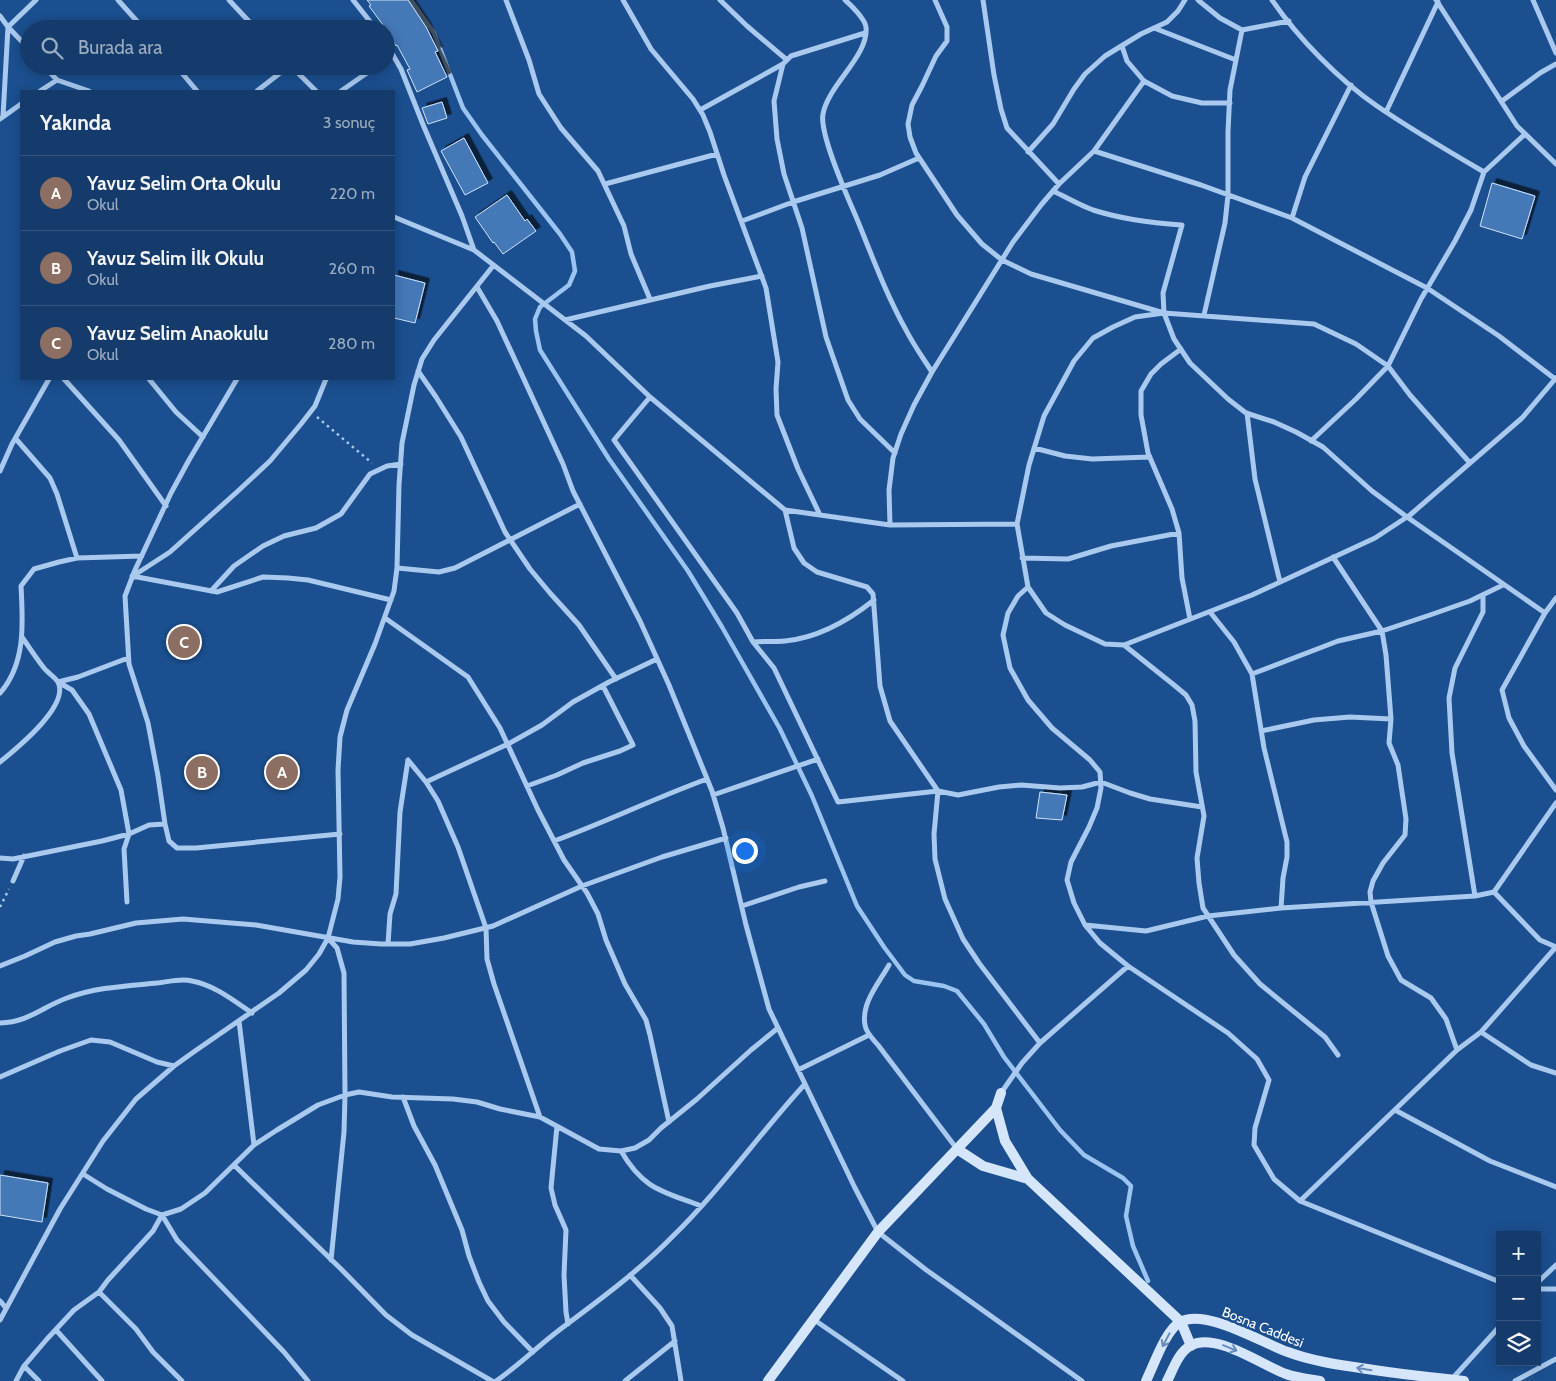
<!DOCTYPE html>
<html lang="tr">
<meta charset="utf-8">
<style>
body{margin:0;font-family:Cabin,sans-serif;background:#214673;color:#f1f3f6}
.controls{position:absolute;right:15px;bottom:15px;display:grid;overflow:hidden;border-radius:0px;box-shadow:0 2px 12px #0003}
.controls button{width:45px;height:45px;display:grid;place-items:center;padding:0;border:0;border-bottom:1px solid #33557e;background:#143b6b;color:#f1f3f6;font:25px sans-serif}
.you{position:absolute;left:744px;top:850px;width:18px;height:18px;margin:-12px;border:4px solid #fff;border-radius:50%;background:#1a73e8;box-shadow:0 0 0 8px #1a73e833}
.badge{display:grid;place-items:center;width:32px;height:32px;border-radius:50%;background:#e797bd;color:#fff;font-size:16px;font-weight:700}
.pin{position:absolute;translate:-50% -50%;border:2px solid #fff;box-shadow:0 1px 5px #0006}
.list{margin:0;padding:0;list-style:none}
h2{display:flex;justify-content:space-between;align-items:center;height:65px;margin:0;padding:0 20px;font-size:21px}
h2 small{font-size:16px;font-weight:400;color:#9dadc1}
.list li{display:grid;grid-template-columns:32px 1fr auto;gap:15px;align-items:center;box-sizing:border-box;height:75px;padding:0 20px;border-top:1px solid #33557e}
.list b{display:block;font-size:19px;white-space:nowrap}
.list p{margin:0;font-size:16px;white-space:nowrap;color:#9dadc1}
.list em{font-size:16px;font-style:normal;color:#9dadc1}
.icon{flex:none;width:28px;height:28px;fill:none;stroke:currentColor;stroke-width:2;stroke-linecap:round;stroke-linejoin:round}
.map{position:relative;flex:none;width:1556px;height:1381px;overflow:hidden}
.search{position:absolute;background:#143b6b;box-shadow:0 2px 12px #0003;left:20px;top:20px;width:375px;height:55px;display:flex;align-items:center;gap:12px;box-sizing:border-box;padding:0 18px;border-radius:28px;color:#9dadc1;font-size:19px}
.panel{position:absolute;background:#143b6b;box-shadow:0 2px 12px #0003;left:20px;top:90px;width:375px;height:290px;border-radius:0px}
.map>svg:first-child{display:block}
</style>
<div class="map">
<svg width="1556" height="1381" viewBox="0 0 1556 1381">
<defs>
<filter id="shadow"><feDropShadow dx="4.5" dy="-4.5" stdDeviation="0" flood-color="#0009"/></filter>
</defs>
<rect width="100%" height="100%" fill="#1b4f8f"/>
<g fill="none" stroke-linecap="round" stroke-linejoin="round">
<path stroke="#9cc4f0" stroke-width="4.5" d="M 411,0 L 434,33 L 463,108 L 482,135 L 560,234 L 572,252 L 575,271 L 569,285 L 540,307 L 535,319 L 536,331 L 540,350 L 609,459 L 688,571 L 722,627 L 780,729 L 812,796 L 857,906 L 884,947 L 905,975 L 914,981 L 944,986 L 957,991 L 984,1024 L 1004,1057 L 1060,1130 L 1084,1155 L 1123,1178 L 1131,1186 L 1126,1216 L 1133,1246 L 1148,1281"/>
</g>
<path fill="#4478b7" stroke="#cfe3fa" filter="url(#shadow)" d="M 367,0 L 408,0 L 426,27 L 438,51 L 435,52 L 447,77 L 417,92 L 407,70 L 410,69 L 397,45 L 396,46 L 386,29 L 369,6 L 371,5 Z
M 442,102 L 447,118 L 428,124 L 422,108 Z
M 464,138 L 488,183 L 465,195 L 441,151 Z
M 1492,183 L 1535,196 L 1522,239 L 1480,226 Z
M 507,195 L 525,221 L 527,219 L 536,231 L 503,254 L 494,242 L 493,243 L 475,217 Z
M 394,275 L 425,283 L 415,323 L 394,318 Z
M 1040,792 L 1067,795 L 1062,820 L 1036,818 Z
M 0,1175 L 48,1183 L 42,1222 L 0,1215 Z"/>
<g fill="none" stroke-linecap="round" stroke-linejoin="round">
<path stroke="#a9c9ee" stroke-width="2.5" stroke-dasharray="2.5 4" stroke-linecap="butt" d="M 317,417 L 372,463
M 0,907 L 9,889"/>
<path stroke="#a9c9ee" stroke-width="5" d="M 118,0 L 144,29
M 229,0 L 256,29
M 353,0 L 376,29
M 506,0 L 529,60 L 539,94 L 561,128 L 598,171 L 624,226 L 631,254 L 650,299
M 623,0 L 651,49 L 693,99 L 703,115 L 710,132 L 724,175 L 766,288 L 778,362 L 776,389 L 777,415 L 798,469 L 820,515
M 720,0 L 747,26 L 787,60
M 845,0 C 851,5 865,19 866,27 C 869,56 828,85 823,114 C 819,134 848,198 857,219 C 872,256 886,294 906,330 C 913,344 923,358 932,372
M 935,0 L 947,27 L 947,41 L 936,56 L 922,86 L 912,105 L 908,124 L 910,137 L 916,153 L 957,215 L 982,244 L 1002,260 L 1031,274 L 1164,313 L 1174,339 L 1190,363 L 1228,399 L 1246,413 L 1274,422 L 1296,432 L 1323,447 L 1372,491 L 1407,517 L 1545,613
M 983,0 L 994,75 L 1001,109 L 1007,128 L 1059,184
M 1198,0 L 1220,18 L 1242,30 L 1289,21
M 1272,0 C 1298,38 1339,80 1377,106 C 1412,130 1448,151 1484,172
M 1436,0 L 1517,126 L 1556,164
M 1533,0 L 1556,53
M 0,16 L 8,27 L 29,49
M 1154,28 L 1236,60
M 865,33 L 791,56 L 783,64 L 774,101 L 777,139 L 784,174 L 802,228 L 826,337 L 848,400 L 860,419 L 895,453
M 386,43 L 401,69 L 424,127 L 462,216 L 474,250
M 1122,46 L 1127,61 L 1144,81 L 1172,96 L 1202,103 L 1230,103
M 386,60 L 393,55
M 44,66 L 57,80 L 89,91
M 176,66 L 197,91
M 291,66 L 316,91
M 40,91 L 57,80
M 257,91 L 289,66
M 341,91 L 377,66
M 1502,101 L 1540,73 L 1556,64
M 700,110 L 783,64
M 1386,112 L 1438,2
M 3,116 L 8,27 L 36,0
M 0,119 L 21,104
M 1094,151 L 1201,185 L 1292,218 L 1427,288 L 1499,336 L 1555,379
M 1028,152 L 1053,124 L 1074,89 L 1085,74 L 1105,56 L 1141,34 L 1167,22 L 1178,11 L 1185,0
M 605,184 L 717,154
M 1053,191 C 1066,197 1079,205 1093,210 C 1121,219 1152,223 1182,225 L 1163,293 L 1164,313
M 394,217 L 474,250 L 586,336 L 650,397 L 785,510 L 890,525 L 1017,524
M 1292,218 L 1305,177 L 1351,85
M 742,221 L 793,202 L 880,175 L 919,158
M 477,287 L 497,321 L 563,464 L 573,491 L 640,621 L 669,685 L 712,791 L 723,828 L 746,925 L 769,1009 L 855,1188 L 878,1232 L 925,1269 L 1082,1381
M 1204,315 L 1225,223 L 1228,195 L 1228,132 L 1230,90 L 1242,30
M 565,320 L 710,286 L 762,276
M 1181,349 L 1161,364 L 1151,374 L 1141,391 L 1141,415 L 1148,453 L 1172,509 L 1179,533 L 1182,578 L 1190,619
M 418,371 L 436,397 L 461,437 L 505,532 L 530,569 L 550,593 L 579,625 L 616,679
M 64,379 L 119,440 L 166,506
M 149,379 L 176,412 L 203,437
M 237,379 L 189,460 L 171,493 L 135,570 L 125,596 L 129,664 L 148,723 L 158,776 L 165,824 L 169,841 L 177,848 L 196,848 L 340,834
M 650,397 L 614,440 L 737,613 L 753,642 L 774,668 L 838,802 L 938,791 L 958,795 L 999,787 L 1021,785 L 1060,788 L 1082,787 L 1101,782 L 1130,793 L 1150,799 L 1202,807
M 1247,413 L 1255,479 L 1280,582
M 16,439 L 50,478 L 57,494 L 77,558
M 1311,441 L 1356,399 L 1388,366 L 1421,299 L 1455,241 L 1471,210 L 1484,172 L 1525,134
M 1034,448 L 1065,456 L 1092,459 L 1150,457
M 1470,463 L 1410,395 L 1388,366 L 1356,344 L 1314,324 L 1164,313 L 1135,317 L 1113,327 L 1093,338 L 1074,361 L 1044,416 L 1029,465 L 1017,524 L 1028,587 L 1046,613 L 1065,625 L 1105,644 L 1124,645 L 1252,595 L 1375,538 L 1410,515 L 1522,418 L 1556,378
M 0,471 L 12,444 L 49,379
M 785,510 L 794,548 L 804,563 L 817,572 L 867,587 L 873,594 L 880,686 L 890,721 L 938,791 L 934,834 L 935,859 L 945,899 L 963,939 L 979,963 L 1040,1043
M 890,525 L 889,490 L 893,458 L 901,434 L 914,405 L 932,372 L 1013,242 L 1041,205 L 1059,184 L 1094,151 L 1144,81
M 1333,557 L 1382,631 L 1386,655 L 1391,719 L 1389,743 L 1398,765 L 1406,819 L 1405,835 L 1383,863 L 1373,881 L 1370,892 L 1371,902 L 1388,956 L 1401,980 L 1431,998 L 1446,1019 L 1457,1050
M 1022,558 L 1068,559 L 1111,546 L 1179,533
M 397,568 L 439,572 L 455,568 L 580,504
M 132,576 L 217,592 L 263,577 L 288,578 L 308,580 L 391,600
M 133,576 L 170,552 L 238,491 L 270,461 L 301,424 L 315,406 L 326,379
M 1028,587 L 1018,596 L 1008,613 L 1003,635 L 1010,668 L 1028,700 L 1052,728 L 1090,760 L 1100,772 L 1101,788 L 1097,808 L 1089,827 L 1071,862 L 1067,880 L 1074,903 L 1085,925 L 1100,943 L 1128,966 L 1228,1033 L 1257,1059 L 1269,1080 L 1255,1128 L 1254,1145 L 1274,1179 L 1300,1201 L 1500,1282
M 211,591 L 234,566 L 263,546 L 284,536 L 316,528 L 341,514 L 370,474 L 387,466 L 401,464
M 1556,598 L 1545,613 L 1502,690 L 1509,718 L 1524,746 L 1556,790
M 1210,612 L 1234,642 L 1252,674 L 1264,748 L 1287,842 L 1287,857 L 1283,878 L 1281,908
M 385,618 L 468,677 L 500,728 L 538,810 L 564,860 L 587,893 L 598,914 L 606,940 L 625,984 L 646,1020 L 650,1035 L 669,1122
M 753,642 C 763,641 774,642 785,641 C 817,638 849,620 874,600
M 1124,645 L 1174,685 L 1186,695 L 1192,705 L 1195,721 L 1196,772 L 1204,816 L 1197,858 L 1199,883 L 1203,908 L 1234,955 L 1260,984 L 1325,1037 L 1338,1055
M 1252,674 L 1338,641 L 1382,631 L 1430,615 L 1470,601 L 1503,585
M 58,682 L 72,690 L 89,714 L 121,790 L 129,834 L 124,849 L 127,902
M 58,682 L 78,677 L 128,658
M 0,693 C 26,664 23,622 21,586 L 34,569 L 59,562 L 77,558 L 142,556
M 1261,731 L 1314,720 L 1350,717 L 1391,719
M 408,760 L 426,782 L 438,801 L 458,847 L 486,928 L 487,959 L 494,984 L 540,1117
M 0,762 C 16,749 70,706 58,682 C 55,677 48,673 44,668 C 36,658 29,647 22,637
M 426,782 L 508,744 L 542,725 L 573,702 L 609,682 L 657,659
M 527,786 L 557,775 L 583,763 L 620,751 L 633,745 L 603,686
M 713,795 L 818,759
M 554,841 C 606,822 655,798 707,779
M 0,858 L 13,859 L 102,841 L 129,834 L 149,825 L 165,824
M 13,881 L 24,856
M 1494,892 L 1540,940 L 1556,947
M 1475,896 L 1452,753 L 1449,698 L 1455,668 L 1483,612 L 1483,595
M 742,906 L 799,887 L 825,881
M 1085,925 L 1146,931 L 1208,916 L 1281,908 L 1475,896 L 1494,892 L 1556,803
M 328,938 L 337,948 L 344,973 L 345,1095 L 344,1132 L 331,1260
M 388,944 L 390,914 L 396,894 L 400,812 L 408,760
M 889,965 C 879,983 861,1003 865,1025 C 866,1033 873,1039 878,1045 L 957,1149
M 0,966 L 25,956 L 55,942 L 76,936 L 90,934 L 136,923 L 183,919 L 256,925 L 353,942 L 381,944 L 410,944 L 444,938 L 493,926 L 582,886 L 662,857 L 726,838
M 239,1021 L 254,1145
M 0,1023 C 29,1022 42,1007 67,998 C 97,987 127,986 157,983 C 168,982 181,978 192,981 C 214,985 233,1000 252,1013
M 1481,1032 L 1531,1065 L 1556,1073
M 798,1070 L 869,1035
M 0,1077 L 60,1051 L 91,1040 L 110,1042 L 157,1062 L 174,1066
M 1001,1093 L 1022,1063 L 1040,1043 L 1128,966
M 403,1097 L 414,1126 L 435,1165 L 462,1230 L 469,1256 L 479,1282 L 488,1301 L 504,1322 L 533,1352
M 1395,1110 L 1490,1161 L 1556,1187
M 557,1126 L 551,1188 L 555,1205 L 566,1230 L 564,1275 L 566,1312 L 568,1324
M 621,1151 C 644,1190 662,1191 701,1206
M 234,1165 L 342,1270 L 386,1315 L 412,1335 L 492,1381
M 83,1174 L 107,1189 L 146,1209 L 162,1215 L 181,1209 L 205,1193 L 254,1145 L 277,1130 L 318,1105 L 345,1095 L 359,1092 L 392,1097 L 453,1099 L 477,1102 L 500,1109 L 540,1117 L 599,1149 L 621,1151 L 635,1148 L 649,1140 L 661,1128 L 697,1099 L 751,1050 L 778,1028
M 1300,1201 L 1457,1050 L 1481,1032 L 1556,947
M 630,1275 L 660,1308 L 672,1326 L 681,1381
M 1537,1283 L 1556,1265
M 1537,1289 L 1556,1289
M 99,1292 L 136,1329 L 153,1352 L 182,1381
M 0,1301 L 6,1308
M 813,1319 L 903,1381
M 0,1320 L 60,1209 L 103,1141 L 136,1099 L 174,1066 L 195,1051 L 279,993 L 306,970 L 319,954 L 328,938 L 338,899 L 340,877 L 338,770 L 340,737 L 347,710 L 375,644 L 394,591 L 397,568 L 399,485 L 402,443 L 414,385 L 422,359 L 434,340 L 493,266
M 56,1330 L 102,1381
M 24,1366 L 39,1381
M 1452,1379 L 1500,1326
M 16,1381 L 24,1366 L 47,1339 L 74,1310 L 99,1292 L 108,1280 L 153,1231 L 162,1215 L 177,1240 L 284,1352 L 308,1381
M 496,1381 C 518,1366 537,1347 558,1331 C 598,1301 638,1272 673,1236 C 721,1189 760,1133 805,1084
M 625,1381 L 675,1341
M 1515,1381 L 1556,1359"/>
<path stroke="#d6e6fa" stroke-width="10" d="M 996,1108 L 1005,1141 L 1028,1179 L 1181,1322 L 1191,1346
M 957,1149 L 983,1166 L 1028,1179
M 768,1381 L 878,1232 L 996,1108 L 1001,1093
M 1146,1381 C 1154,1365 1165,1331 1180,1322 C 1206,1308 1262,1343 1288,1352 C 1309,1360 1332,1364 1354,1367 C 1391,1373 1427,1377 1464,1381
M 1167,1381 C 1173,1370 1178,1353 1190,1346 C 1215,1331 1261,1365 1286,1374 C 1297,1378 1308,1379 1320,1381"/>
</g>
<defs><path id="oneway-shaft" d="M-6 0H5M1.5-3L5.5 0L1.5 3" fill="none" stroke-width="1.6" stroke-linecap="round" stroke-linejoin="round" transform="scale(1.25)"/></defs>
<g stroke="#668bba">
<use href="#oneway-shaft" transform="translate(1166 1340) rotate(118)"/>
<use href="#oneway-shaft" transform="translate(1230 1348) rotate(22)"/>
<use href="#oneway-shaft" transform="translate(1364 1369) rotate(-171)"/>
</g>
<g text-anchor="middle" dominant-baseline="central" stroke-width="5" stroke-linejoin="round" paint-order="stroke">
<g font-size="14" fill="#fff" stroke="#1b4f8f">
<text transform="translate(1263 1327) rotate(22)">Bosna Caddesi</text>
</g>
</g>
</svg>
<div class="controls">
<button>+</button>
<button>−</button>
<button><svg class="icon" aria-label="layers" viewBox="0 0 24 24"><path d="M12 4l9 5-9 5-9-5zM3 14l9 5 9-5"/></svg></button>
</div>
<div class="you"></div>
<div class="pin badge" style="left:282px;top:772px;background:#8d6e63">A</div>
<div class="pin badge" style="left:202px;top:772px;background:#8d6e63">B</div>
<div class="pin badge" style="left:184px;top:642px;background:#8d6e63">C</div>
<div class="search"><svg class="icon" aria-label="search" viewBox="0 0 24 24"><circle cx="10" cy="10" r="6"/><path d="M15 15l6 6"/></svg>Burada ara</div>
<section class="panel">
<h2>Yakında<small>3 sonuç</small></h2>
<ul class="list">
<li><span class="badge" style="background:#8d6e63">A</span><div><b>Yavuz Selim Orta Okulu</b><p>Okul</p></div><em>220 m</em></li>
<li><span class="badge" style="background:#8d6e63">B</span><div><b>Yavuz Selim İlk Okulu</b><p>Okul</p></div><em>260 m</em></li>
<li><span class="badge" style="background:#8d6e63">C</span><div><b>Yavuz Selim Anaokulu</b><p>Okul</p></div><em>280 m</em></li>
</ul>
</section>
</div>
